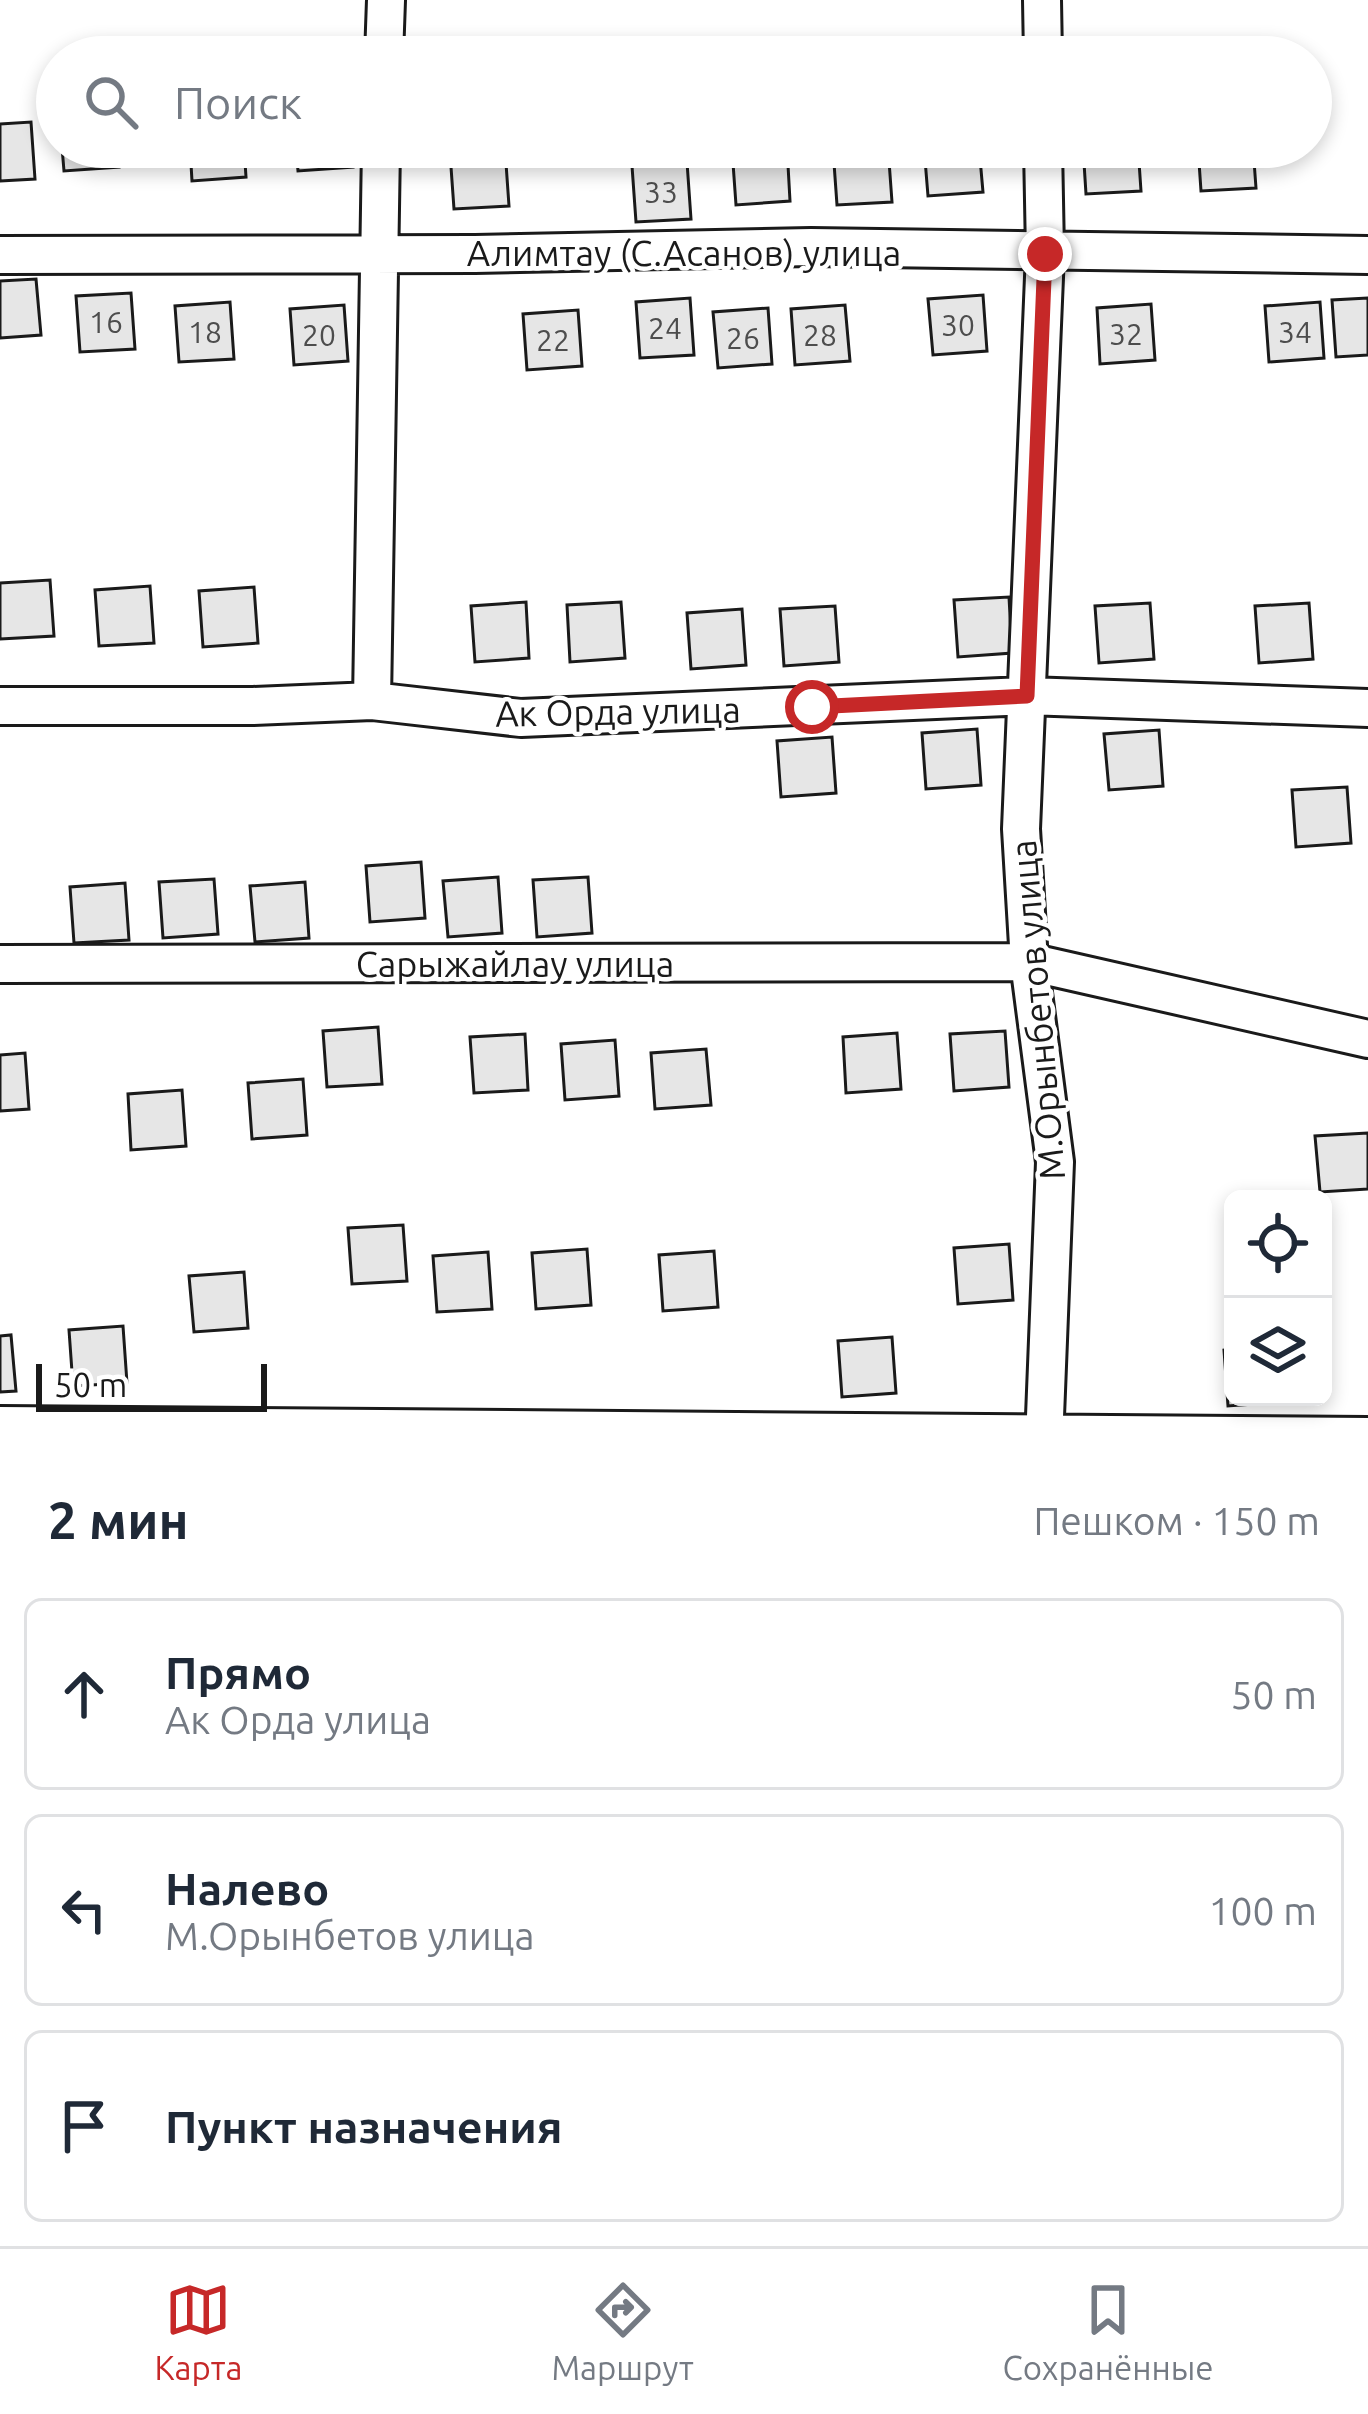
<!DOCTYPE html>
<html lang="ru">
<meta charset="utf-8">
<style>
body{margin:0;font-family:Ubuntu,sans-serif;background:#f2f2f3;color:#1f2937}
.controls{position:absolute;right:36px;bottom:36px;display:grid;overflow:hidden;border-radius:18px;box-shadow:0 6px 18px #0003}
.controls button{width:108px;height:108px;display:grid;place-items:center;padding:0;border:0;border-bottom:3px solid #e0e1e3;background:#fff;color:#1f2937;font:60px sans-serif}
.scale{position:absolute;left:36px;bottom:30px;width:231px;box-sizing:border-box;padding-left:12px;border:6px solid #1a1a1a;border-top:0;font-size:33px;line-height:42px;white-space:nowrap;color:#1a1a1a;-webkit-text-stroke:9px #fff;paint-order:stroke}
.stop{position:absolute;width:36px;height:36px;margin:-27px;border:9px solid #c62828;border-radius:50%;background:#fff}
.stop.end{background:#c62828;border-color:#fff;box-shadow:0 3px 12px #0008}
.list{margin:0;padding:0;list-style:none}
h2{display:flex;justify-content:space-between;align-items:center;height:156px;margin:0;padding:0 48px;font-size:51px}
h2 small{font-size:39px;font-weight:400;color:#747a83}
.list li{display:grid;grid-template-columns:78px 1fr auto;gap:36px;align-items:center;box-sizing:border-box;height:192px;margin:0 24px 24px;padding:0 24px;border:3px solid #e0e1e3;border-radius:18px}
.list b{display:block;font-size:45px;white-space:nowrap}
.list p{margin:0;font-size:39px;white-space:nowrap;color:#747a83}
.list em{font-size:39px;font-style:normal;color:#747a83}
.icon{flex:none;width:66px;height:66px;fill:none;stroke:currentColor;stroke-width:2;stroke-linecap:round;stroke-linejoin:round}
.map{position:relative;flex:none;width:1368px;height:1442px;overflow:hidden}
.search{position:absolute;background:#fff;box-shadow:0 6px 18px #0003;left:36px;right:36px;top:36px;height:132px;display:flex;align-items:center;gap:30px;box-sizing:border-box;padding:0 42px;border-radius:66px;color:#747a83;font-size:45px}
.sheet{height:804px;background:#fff}
nav{display:flex;justify-content:space-around;align-items:center;box-sizing:border-box;height:168px;border-top:3px solid #e0e1e3;background:#fff;font-size:33px;color:#747a83}
nav a{display:grid;justify-items:center;gap:6px}
nav .on{color:#c62828}
.map>svg:first-child{display:block}
</style>
<div class="map">
<svg width="1368" height="1442" viewBox="0 0 1368 1442">
<rect width="100%" height="100%" fill="#fff"/>
<path fill="#e6e6e6" stroke="#1a1a1a" stroke-width="3" d="M 31,122 L 35,179 L 0,181 L 0,124 Z
M 62,147 L 117,147 L 119,167 L 64,171 Z
M 190,147 L 244,147 L 246,177 L 192,181 Z
M 296,147 L 351,147 L 353,167 L 298,171 Z
M 787,147 L 790,201 L 736,205 L 732,149 Z
M 888,147 L 892,202 L 837,205 L 833,149 Z
M 924,147 L 979,147 L 983,192 L 928,196 Z
M 1083,147 L 1138,147 L 1141,191 L 1086,194 Z
M 1198,147 L 1253,147 L 1256,188 L 1201,191 Z
M 505,149 L 509,206 L 454,209 L 450,153 Z
M 687,162 L 691,219 L 636,222 L 632,166 Z
M 36,279 L 41,335 L 0,338 L 0,281 Z
M 131,293 L 135,349 L 80,352 L 76,296 Z
M 983,295 L 987,351 L 933,355 L 928,299 Z
M 690,298 L 694,355 L 640,358 L 636,302 Z
M 1368,298 L 1368,355 L 1336,357 L 1332,300 Z
M 230,302 L 234,359 L 179,362 L 175,306 Z
M 1320,302 L 1324,358 L 1269,362 L 1265,306 Z
M 1151,304 L 1155,360 L 1100,364 L 1097,308 Z
M 344,305 L 348,361 L 294,365 L 290,309 Z
M 845,305 L 850,361 L 795,365 L 791,309 Z
M 768,308 L 772,364 L 718,368 L 713,312 Z
M 578,310 L 582,366 L 527,370 L 523,314 Z
M 50,580 L 54,636 L 0,639 L 0,583 Z
M 150,586 L 154,643 L 99,646 L 95,590 Z
M 254,587 L 258,643 L 203,647 L 199,591 Z
M 1009,597 L 1012,653 L 958,657 L 954,600 Z
M 526,602 L 529,658 L 475,662 L 471,606 Z
M 621,602 L 625,658 L 570,662 L 567,605 Z
M 1150,603 L 1154,659 L 1099,663 L 1095,606 Z
M 1309,603 L 1313,659 L 1259,663 L 1255,606 Z
M 835,606 L 839,662 L 784,666 L 780,609 Z
M 742,609 L 746,665 L 691,669 L 687,613 Z
M 977,729 L 981,785 L 926,789 L 922,733 Z
M 1159,730 L 1163,786 L 1109,790 L 1104,734 Z
M 832,737 L 836,793 L 781,797 L 777,741 Z
M 1347,787 L 1351,843 L 1296,847 L 1292,790 Z
M 421,862 L 425,918 L 370,922 L 366,866 Z
M 498,877 L 502,933 L 448,937 L 443,881 Z
M 588,877 L 592,933 L 537,937 L 533,880 Z
M 214,879 L 218,934 L 163,938 L 159,882 Z
M 305,882 L 309,938 L 255,942 L 250,886 Z
M 125,883 L 129,940 L 74,943 L 70,887 Z
M 378,1027 L 382,1084 L 327,1087 L 323,1031 Z
M 1005,1031 L 1009,1087 L 954,1091 L 950,1034 Z
M 897,1033 L 901,1089 L 846,1093 L 843,1037 Z
M 525,1034 L 528,1090 L 474,1093 L 470,1037 Z
M 615,1040 L 619,1096 L 565,1100 L 561,1044 Z
M 706,1049 L 711,1105 L 655,1109 L 651,1053 Z
M 25,1053 L 29,1109 L 0,1111 L 0,1055 Z
M 303,1079 L 307,1135 L 252,1139 L 248,1083 Z
M 182,1090 L 186,1146 L 131,1150 L 128,1094 Z
M 1368,1133 L 1368,1189 L 1320,1192 L 1315,1136 Z
M 403,1225 L 407,1281 L 352,1284 L 348,1228 Z
M 1009,1244 L 1013,1300 L 958,1304 L 954,1248 Z
M 587,1249 L 591,1305 L 536,1309 L 532,1253 Z
M 714,1251 L 718,1307 L 663,1311 L 659,1255 Z
M 488,1252 L 492,1309 L 437,1312 L 433,1256 Z
M 244,1272 L 248,1328 L 194,1332 L 189,1276 Z
M 123,1326 L 127,1383 L 73,1386 L 69,1330 Z
M 11,1335 L 16,1391 L 0,1392 L 0,1336 Z
M 892,1337 L 896,1393 L 842,1397 L 838,1341 Z
M 1233,1349 L 1233,1397 L 1282,1397 L 1283,1402 L 1228,1406 L 1224,1350 Z"/>
<g fill="none" stroke-linecap="round" stroke-linejoin="round">
<defs>
<path id="minor" d="M 1042,0 L 1043,57
M 384,57 L 386,0
M 1043,147 L 1045,253 L 1021,829 L 1029,962 L 1055,1162 L 1044,1442
M 0,255 L 475,254 L 811,247 L 1368,255
M 372,701 L 381,147
M 0,706 L 253,706 L 372,701 L 521,718 L 1027,696 L 1368,708
M 0,964 L 1029,962 L 1368,1039
M 0,1425 L 1368,1436"/>
</defs>
<use href="#minor" stroke="#1a1a1a" stroke-width="42"/>
<use href="#minor" stroke="#fff" stroke-width="36"/>
</g>
<g fill="none" stroke-linecap="round" stroke-linejoin="round">
<path stroke="#c62828" stroke-width="15" d="M 812,707 L 1027,696 L 1045,254"/>
</g>
<g text-anchor="middle" dominant-baseline="central" stroke-width="9" stroke-linejoin="round" paint-order="stroke">
<g font-size="30" fill="#4d4d4d">
<text x="661" y="192">33</text>
<text x="106" y="322">16</text>
<text x="958" y="325">30</text>
<text x="665" y="328">24</text>
<text x="205" y="332">18</text>
<text x="1295" y="332">34</text>
<text x="1126" y="334">32</text>
<text x="319" y="335">20</text>
<text x="820" y="335">28</text>
<text x="743" y="338">26</text>
<text x="553" y="340">22</text>
</g>
<g font-size="36" fill="#1a1a1a" stroke="#fff">
<text x="684" y="252">Алимтау (С.Асанов) улица</text>
<text transform="translate(618 711) rotate(-1)">Ак Орда улица</text>
<text x="515" y="963">Сарыжайлау улица</text>
<text transform="translate(1037 1010) rotate(-95)">М.Орынбетов улица</text>
</g>
</g>
</svg>
<div class="controls">
<button><svg class="icon" aria-label="locate" viewBox="0 0 24 24"><circle cx="12" cy="12" r="6"/><path d="M12 2v4M12 18v4M2 12h4M18 12h4"/></svg></button>
<button><svg class="icon" aria-label="layers" viewBox="0 0 24 24"><path d="M12 4l9 5-9 5-9-5zM3 14l9 5 9-5"/></svg></button>
</div>
<div class="scale">50 m</div>
<div class="stop" style="left:812px;top:707px"></div>
<div class="stop end" style="left:1045px;top:254px"></div>
<div class="search"><svg class="icon" aria-label="search" viewBox="0 0 24 24"><circle cx="10" cy="10" r="6"/><path d="M15 15l6 6"/></svg>Поиск</div>
</div>
<section class="sheet">
<h2>2 мин<small>Пешком · 150 m</small></h2>
<ul class="list">
<li><svg class="icon" aria-label="ahead" viewBox="0 0 24 24"><path d="M12 20V5M6 11l6-6 6 6"/></svg><div><b>Прямо</b><p>Ак Орда улица</p></div><em>50 m</em></li>
<li><svg class="icon" aria-label="left" viewBox="0 0 24 24"><path d="M17 20v-9H6M10 6l-5 5 5 5"/></svg><div><b>Налево</b><p>М.Орынбетов улица</p></div><em>100 m</em></li>
<li><svg class="icon" aria-label="arrive" viewBox="0 0 24 24"><path d="M6 21V4h12l-3 4 3 4H6"/></svg><div><b>Пункт назначения</b></div></li>
</ul>
</section>
<nav>
<a class="on"><svg class="icon" aria-label="map" viewBox="0 0 24 24"><path d="M3 6l6-2 6 2 6-2v14l-6 2-6-2-6 2zM9 4v14M15 6v14"/></svg>Карта</a>
<a><svg class="icon" aria-label="directions" viewBox="0 0 24 24"><path d="M12 3l9 9-9 9-9-9zM9 14v-3h6M13 9l2 2-2 2"/></svg>Маршрут</a>
<a><svg class="icon" aria-label="saved" viewBox="0 0 24 24"><path d="M7 4h10v16l-5-4-5 4z"/></svg>Сохранённые</a>
</nav>
